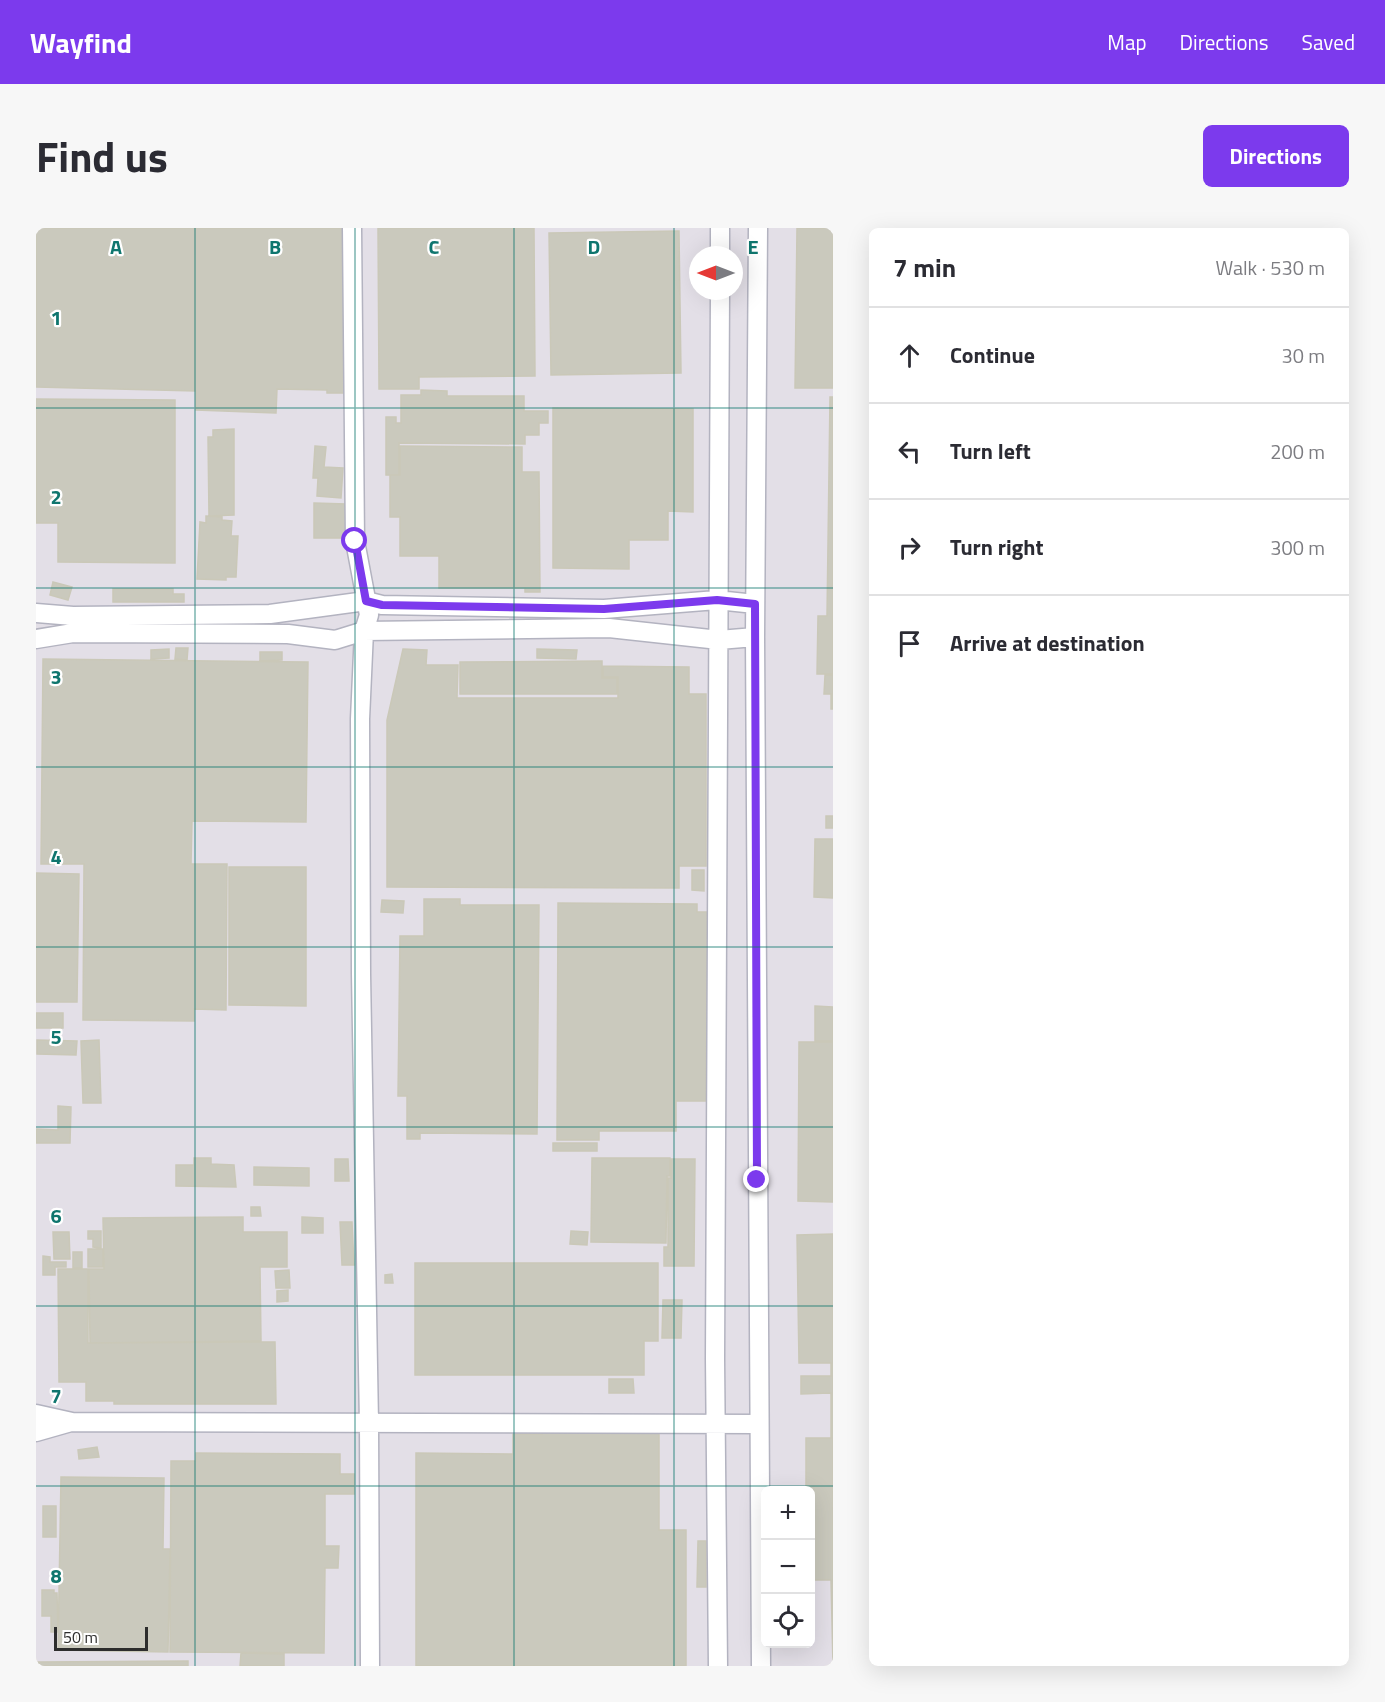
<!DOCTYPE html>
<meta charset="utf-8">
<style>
body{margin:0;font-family:"Titillium Web",sans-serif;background:#f7f7f7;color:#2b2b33}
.controls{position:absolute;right:18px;bottom:18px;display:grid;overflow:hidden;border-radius:9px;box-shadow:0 6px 24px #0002}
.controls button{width:54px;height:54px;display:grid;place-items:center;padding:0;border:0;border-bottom:2px solid #e1e1e2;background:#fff;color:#2b2b33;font:30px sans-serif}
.compass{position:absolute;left:653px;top:18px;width:54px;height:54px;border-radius:50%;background:#fff;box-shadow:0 6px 24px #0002;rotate:270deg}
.scale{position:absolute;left:18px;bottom:15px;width:94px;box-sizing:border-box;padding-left:6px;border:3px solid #2d2d2d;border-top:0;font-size:16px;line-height:21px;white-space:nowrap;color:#2d2d2d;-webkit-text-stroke:4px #fff;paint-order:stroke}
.stop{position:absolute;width:18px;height:18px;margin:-14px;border:4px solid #7c3aed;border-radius:50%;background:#fff}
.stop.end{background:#7c3aed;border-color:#fff;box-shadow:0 2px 6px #0008}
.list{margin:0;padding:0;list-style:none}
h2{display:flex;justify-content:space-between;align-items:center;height:78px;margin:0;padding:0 24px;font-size:26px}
h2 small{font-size:20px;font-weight:400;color:#7c7c81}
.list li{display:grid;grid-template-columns:39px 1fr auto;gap:18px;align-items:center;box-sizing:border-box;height:96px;padding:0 24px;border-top:2px solid #e1e1e2}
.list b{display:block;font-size:22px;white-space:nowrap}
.list em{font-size:20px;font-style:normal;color:#7c7c81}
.icon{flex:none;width:33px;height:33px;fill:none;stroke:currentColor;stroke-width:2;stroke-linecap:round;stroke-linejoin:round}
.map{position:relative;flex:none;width:797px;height:1438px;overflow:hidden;border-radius:9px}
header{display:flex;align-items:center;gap:36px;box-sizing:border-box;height:84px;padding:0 30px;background:#7c3aed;color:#fff}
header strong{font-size:28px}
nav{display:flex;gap:33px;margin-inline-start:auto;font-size:21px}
.intro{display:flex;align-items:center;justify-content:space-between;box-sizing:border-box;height:144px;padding:0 36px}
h1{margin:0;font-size:42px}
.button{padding:15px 27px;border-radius:9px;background:#7c3aed;color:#fff;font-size:21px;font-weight:700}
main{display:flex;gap:36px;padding:0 36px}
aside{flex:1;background:#fff;border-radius:9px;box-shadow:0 6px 24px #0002}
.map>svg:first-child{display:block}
</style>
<header>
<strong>Wayfind</strong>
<nav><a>Map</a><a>Directions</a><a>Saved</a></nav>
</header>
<div class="intro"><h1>Find us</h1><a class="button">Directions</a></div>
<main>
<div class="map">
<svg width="797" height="1438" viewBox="0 0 797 1438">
<rect width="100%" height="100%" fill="#eeebdf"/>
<path fill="#e3dfe7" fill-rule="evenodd" d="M 0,0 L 797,0 L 797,1438 L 0,1438 ZM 662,27 L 698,27 L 698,63 L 662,63 ZM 730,1262 L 774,1262 L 774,1416 L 730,1416 Z"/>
<path fill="#cac9bd" stroke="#cac8b8" stroke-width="1.5" d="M 0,0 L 312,0 L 308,147 L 315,147 L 314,165 L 291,165 L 291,162 L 241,161 L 240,185 L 160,182 L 160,163 L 0,159 Z
M 342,0 L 498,0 L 499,148 L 383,149 L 383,161 L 343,161 Z
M 761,0 L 797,0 L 797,160 L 759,160 Z
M 643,3 L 645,145 L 515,147 L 513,5 Z
M 385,162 L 411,163 L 411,168 L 488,168 L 488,183 L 512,183 L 512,195 L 503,195 L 503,207 L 489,207 L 489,216 L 363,215 L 363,247 L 350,247 L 350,189 L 360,189 L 360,195 L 365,195 L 365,167 L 385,167 Z
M 794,169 L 797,169 L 797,446 L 781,446 L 782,388 L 791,388 Z
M 0,171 L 139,172 L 139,335 L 22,334 L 22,295 L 0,295 Z
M 517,180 L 657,181 L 657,284 L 632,283 L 632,312 L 593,312 L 593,341 L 517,340 Z
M 198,201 L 198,287 L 173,288 L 172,209 L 177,209 L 177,202 Z
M 279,218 L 290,219 L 288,239 L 307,240 L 305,270 L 281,268 L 282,250 L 277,250 Z
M 364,218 L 486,219 L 486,244 L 503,244 L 504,364 L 489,364 L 489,360 L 403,360 L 403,328 L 364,328 L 364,289 L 354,289 L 354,247 L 364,247 Z
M 278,275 L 310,276 L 310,310 L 278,310 Z
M 170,288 L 186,289 L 186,292 L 196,293 L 195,308 L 202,308 L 200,349 L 190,349 L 190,352 L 161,351 L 164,294 L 170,295 Z
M 17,354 L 36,359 L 32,372 L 14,367 Z
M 77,361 L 137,361 L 137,366 L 148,366 L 148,374 L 77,374 Z
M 140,420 L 152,420 L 151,432 L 139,431 Z
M 133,421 L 133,430 L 115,431 L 115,422 Z
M 367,421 L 391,422 L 390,437 L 422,437 L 421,470 L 582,470 L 582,449 L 567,449 L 567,438 L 653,439 L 653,466 L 670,466 L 670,638 L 643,638 L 643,660 L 351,659 L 351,492 Z
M 501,421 L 541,422 L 540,431 L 501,430 Z
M 224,424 L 246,424 L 246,432 L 224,433 Z
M 7,431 L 272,434 L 270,594 L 156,593 L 155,636 L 191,636 L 190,782 L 158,781 L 158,793 L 47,792 L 48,636 L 5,636 Z
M 566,433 L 566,450 L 581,450 L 581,466 L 424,466 L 424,434 Z
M 789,447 L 797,447 L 797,481 L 795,481 L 795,466 L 788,466 Z
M 790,588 L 797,588 L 797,600 L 790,600 Z
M 779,611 L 797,611 L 797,670 L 778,669 Z
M 193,639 L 270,639 L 270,778 L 193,777 Z
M 656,642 L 668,642 L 668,663 L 656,662 Z
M 0,645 L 43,646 L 41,774 L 0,774 Z
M 388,671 L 424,671 L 424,677 L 503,677 L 501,906 L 384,905 L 384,911 L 371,911 L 371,868 L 362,868 L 364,708 L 388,708 Z
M 346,672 L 368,673 L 367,685 L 345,684 Z
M 522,675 L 661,676 L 661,684 L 671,684 L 670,873 L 640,873 L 640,903 L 563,903 L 563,912 L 521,912 Z
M 779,778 L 797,779 L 797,813 L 779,813 Z
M 0,785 L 27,785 L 27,800 L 0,800 Z
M 1,812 L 41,813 L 40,827 L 1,826 Z
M 63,812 L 65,875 L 47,875 L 45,813 Z
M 763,814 L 797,814 L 797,974 L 762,973 Z
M 22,878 L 35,879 L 34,915 L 0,915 L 0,901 L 22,902 Z
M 517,915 L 561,915 L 561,923 L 517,923 Z
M 158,930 L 175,930 L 175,936 L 198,937 L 200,959 L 140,958 L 140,937 L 158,937 Z
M 556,930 L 634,930 L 634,948 L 631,948 L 630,1015 L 555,1014 Z
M 299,931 L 312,931 L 313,953 L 299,953 Z
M 635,931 L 659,931 L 658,1038 L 628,1038 L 628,1019 L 632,1019 L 632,950 L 635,950 Z
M 218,939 L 273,940 L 273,958 L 218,957 Z
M 215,979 L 224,979 L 225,988 L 215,988 Z
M 207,989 L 207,1004 L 251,1004 L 251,1039 L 224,1039 L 225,1113 L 54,1115 L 53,1041 L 68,1041 L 67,990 Z
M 266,989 L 287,990 L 287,1005 L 266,1005 Z
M 304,994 L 316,994 L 318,1037 L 306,1037 Z
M 52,1003 L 65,1003 L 65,1020 L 57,1019 L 57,1011 L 52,1011 Z
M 535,1003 L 552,1004 L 551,1017 L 534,1016 Z
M 17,1004 L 33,1004 L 34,1031 L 18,1031 Z
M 797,1006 L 797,1438 L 795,1352 L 774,1352 L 774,1262 L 770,1262 L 770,1210 L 795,1210 L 795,1165 L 765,1166 L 765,1148 L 795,1148 L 795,1135 L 763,1135 L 761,1007 Z
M 52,1021 L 67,1021 L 67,1039 L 52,1039 Z
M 37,1024 L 46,1024 L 46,1040 L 37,1040 Z
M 7,1028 L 14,1029 L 14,1034 L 30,1034 L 30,1039 L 19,1039 L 19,1047 L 7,1047 Z
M 379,1035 L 622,1035 L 622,1113 L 608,1113 L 608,1147 L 379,1147 Z
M 22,1041 L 52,1041 L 52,1115 L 239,1114 L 240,1176 L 78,1176 L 78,1173 L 50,1173 L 50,1154 L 23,1154 Z
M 253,1042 L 254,1060 L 240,1060 L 239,1043 Z
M 356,1046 L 357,1055 L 349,1055 L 349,1047 Z
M 252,1062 L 252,1073 L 241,1074 L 241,1063 Z
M 627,1072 L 646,1072 L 645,1110 L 626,1110 Z
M 573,1151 L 597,1151 L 598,1165 L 573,1165 Z
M 506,1204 L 623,1204 L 623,1302 L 650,1302 L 650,1438 L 380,1438 L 380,1225 L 477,1226 L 477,1206 L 506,1206 Z
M 61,1219 L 63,1229 L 43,1231 L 42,1222 Z
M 160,1225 L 304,1226 L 304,1246 L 318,1246 L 318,1266 L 289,1266 L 289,1318 L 303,1318 L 302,1340 L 289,1340 L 288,1425 L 134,1424 L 135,1233 L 160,1233 Z
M 25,1249 L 128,1250 L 127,1321 L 134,1321 L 132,1424 L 22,1422 Z
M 7,1278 L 20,1278 L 20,1309 L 7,1309 Z
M 662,1313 L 670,1313 L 670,1359 L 661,1359 Z
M 6,1362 L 18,1362 L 18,1365 L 21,1365 L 22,1404 L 15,1404 L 15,1388 L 6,1388 Z
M 205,1425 L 248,1426 L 248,1438 L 204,1438 Z
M 152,1433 L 152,1438 L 2,1438 L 2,1434 Z"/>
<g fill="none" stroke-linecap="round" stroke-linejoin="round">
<defs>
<path id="minor" d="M 316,0 L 319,313 L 333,387 L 328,403 L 324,491 L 325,746 L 333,1195 L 334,1438
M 684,0 L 684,27
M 722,0 L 719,409 L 725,1438
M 0,385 L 37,388 L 234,386 L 330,373 L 346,377 L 568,381 L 681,372 L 719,376
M 0,411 L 37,405 L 252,406 L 299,412 L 328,403 L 573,400 L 683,412 L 719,409
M 0,1186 L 36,1194 L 723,1196
M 0,1204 L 35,1194
M 682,1438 L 679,1131 L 684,63"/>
</defs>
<use href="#minor" stroke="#b3b3c0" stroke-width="21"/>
<use href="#minor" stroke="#fff" stroke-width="18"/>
</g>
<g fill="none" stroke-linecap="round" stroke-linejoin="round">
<path stroke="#7c3aed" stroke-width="8" d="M 319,313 L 330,373 L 346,377 L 568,381 L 681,372 L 719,376 L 721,952"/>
</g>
<path fill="none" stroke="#0f766e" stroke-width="1.5" stroke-opacity="0.55" d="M 159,0 L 159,1438M 319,0 L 319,1438M 478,0 L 478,1438M 638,0 L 638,1438M 0,180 L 797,180M 0,360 L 797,360M 0,539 L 797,539M 0,719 L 797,719M 0,899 L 797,899M 0,1078 L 797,1078M 0,1258 L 797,1258"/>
<g font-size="20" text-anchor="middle" font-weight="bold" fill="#0f766e" stroke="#fff" stroke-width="4.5" stroke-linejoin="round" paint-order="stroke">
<text x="80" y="26">A</text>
<text x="239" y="26">B</text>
<text x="398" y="26">C</text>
<text x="558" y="26">D</text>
<text x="717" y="26">E</text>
<text x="20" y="97">1</text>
<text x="20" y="276">2</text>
<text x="20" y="456">3</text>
<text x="20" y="636">4</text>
<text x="20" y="816">5</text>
<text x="20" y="995">6</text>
<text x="20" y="1175">7</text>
<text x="20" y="1355">8</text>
</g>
</svg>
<div class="controls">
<button>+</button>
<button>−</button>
<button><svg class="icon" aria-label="locate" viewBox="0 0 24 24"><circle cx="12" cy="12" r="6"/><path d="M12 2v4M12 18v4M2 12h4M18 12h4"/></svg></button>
</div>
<svg class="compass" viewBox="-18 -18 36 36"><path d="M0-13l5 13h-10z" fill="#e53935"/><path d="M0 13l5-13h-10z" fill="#7c7c81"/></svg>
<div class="scale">50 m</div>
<div class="stop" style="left:319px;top:313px"></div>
<div class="stop end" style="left:721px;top:952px"></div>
</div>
<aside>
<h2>7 min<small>Walk · 530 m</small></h2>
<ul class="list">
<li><svg class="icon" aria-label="ahead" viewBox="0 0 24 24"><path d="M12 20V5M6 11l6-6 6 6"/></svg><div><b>Continue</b></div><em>30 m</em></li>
<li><svg class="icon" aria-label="left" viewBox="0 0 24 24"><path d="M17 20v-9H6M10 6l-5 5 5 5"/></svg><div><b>Turn left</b></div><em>200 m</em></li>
<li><svg class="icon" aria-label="right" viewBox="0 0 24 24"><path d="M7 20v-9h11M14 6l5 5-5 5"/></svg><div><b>Turn right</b></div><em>300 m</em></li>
<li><svg class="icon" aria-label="arrive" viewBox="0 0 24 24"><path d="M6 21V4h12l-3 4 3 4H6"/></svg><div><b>Arrive at destination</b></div></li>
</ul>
</aside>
</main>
